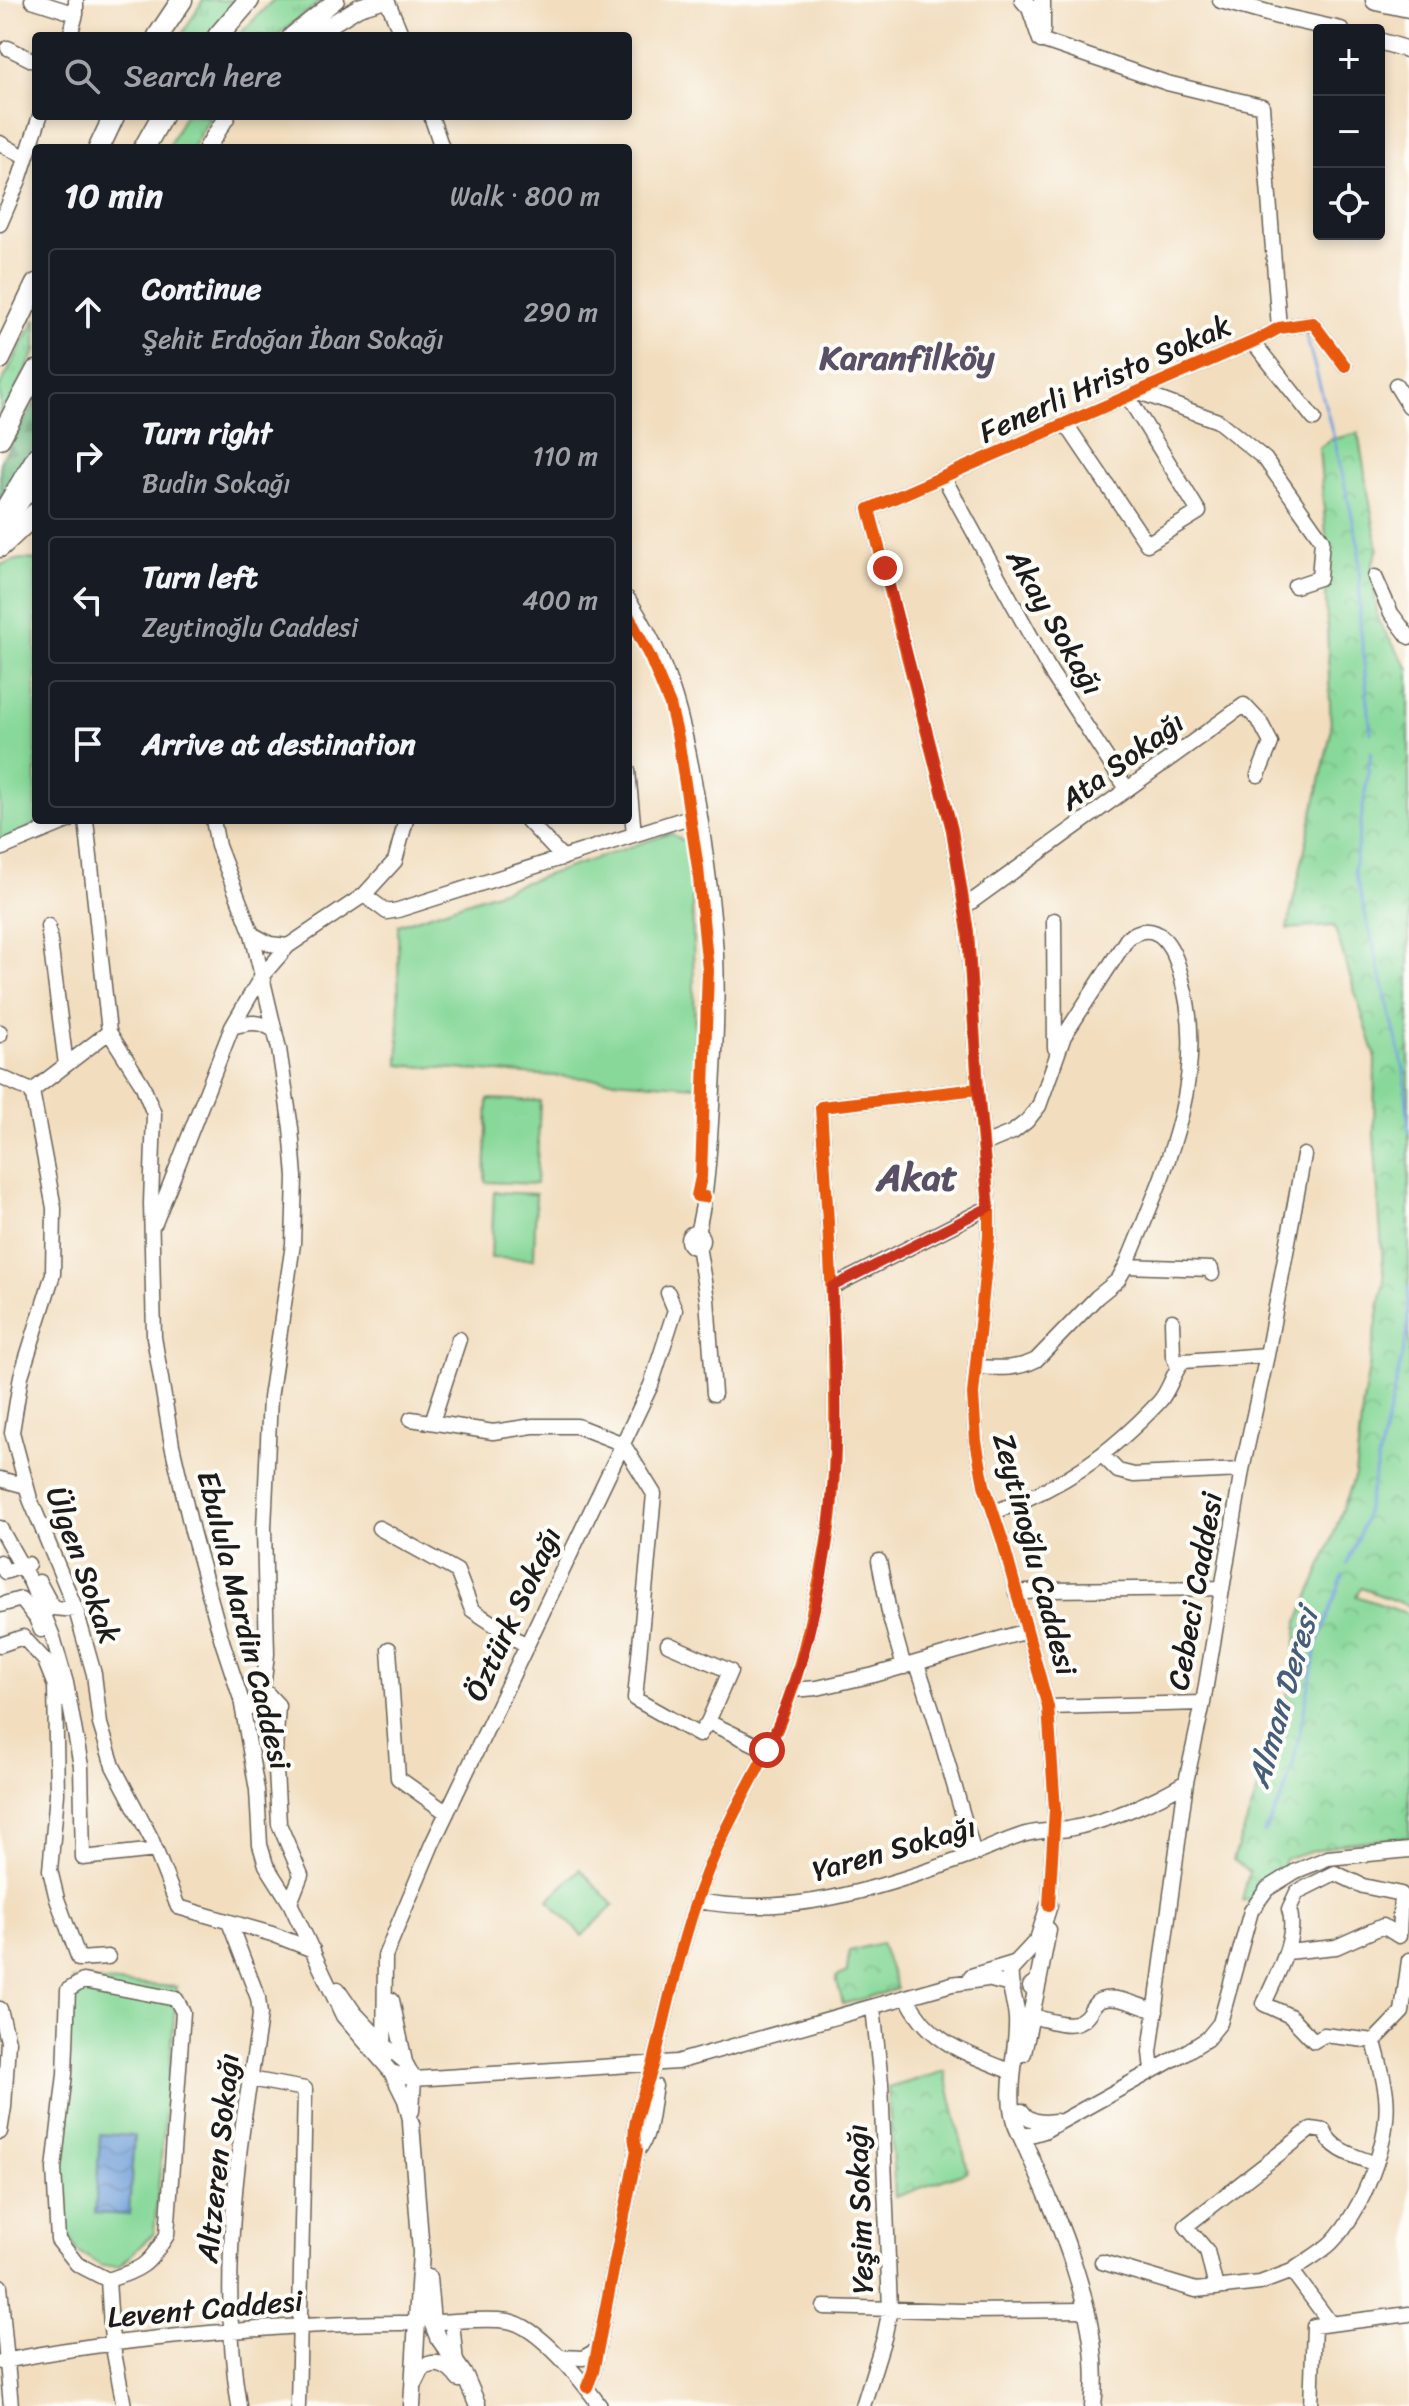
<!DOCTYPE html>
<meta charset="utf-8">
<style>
body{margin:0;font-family:Sriracha,sans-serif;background:#20242c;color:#f1f3f6}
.controls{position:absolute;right:24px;top:24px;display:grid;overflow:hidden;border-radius:8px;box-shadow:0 4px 12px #0003}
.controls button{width:72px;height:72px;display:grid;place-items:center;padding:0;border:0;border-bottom:2px solid #363941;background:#171b24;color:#f1f3f6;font:40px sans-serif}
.stop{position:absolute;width:24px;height:24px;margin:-18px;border:6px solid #c8321e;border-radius:50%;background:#fff}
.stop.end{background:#c8321e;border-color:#fff;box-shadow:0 2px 8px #0008}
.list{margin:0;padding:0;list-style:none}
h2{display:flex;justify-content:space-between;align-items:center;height:104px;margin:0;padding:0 32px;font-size:34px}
h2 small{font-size:26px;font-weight:400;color:#9ea1a6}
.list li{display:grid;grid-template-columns:52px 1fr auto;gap:24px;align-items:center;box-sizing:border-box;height:128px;margin:0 16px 16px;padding:0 16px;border:2px solid #363941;border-radius:8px}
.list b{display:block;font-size:30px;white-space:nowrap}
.list p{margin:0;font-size:26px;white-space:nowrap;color:#9ea1a6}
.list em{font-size:26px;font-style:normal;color:#9ea1a6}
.icon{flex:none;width:44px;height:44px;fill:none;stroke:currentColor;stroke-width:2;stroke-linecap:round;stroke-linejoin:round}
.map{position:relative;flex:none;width:1409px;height:2406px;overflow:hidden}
.search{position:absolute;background:#171b24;box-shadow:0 4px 12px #0003;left:32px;top:32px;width:600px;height:88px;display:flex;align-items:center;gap:20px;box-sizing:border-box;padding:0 28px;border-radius:8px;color:#9ea1a6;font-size:30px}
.panel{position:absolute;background:#171b24;box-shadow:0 4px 12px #0003;left:32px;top:144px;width:600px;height:680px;border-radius:8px}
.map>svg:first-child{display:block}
</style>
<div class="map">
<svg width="1409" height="2406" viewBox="0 0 1409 2406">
<defs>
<pattern id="grass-tufts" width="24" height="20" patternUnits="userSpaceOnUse" patternTransform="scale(2)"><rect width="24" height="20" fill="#87d899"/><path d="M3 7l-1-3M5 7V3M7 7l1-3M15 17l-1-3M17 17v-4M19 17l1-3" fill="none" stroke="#74b983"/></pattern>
<pattern id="forest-firs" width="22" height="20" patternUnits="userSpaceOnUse" patternTransform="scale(2)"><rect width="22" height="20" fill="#6db881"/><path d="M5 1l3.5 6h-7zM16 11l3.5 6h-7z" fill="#599569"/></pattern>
<pattern id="park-crowns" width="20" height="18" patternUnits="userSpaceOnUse" patternTransform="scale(2)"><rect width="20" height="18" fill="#87d899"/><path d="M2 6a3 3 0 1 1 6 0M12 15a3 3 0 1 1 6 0" fill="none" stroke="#74b983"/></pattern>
<pattern id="water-waves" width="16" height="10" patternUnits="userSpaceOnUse" patternTransform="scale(2)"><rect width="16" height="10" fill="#709fd9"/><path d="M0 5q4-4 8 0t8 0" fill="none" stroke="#5b81af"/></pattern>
</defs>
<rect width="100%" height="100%" fill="#fdfcf7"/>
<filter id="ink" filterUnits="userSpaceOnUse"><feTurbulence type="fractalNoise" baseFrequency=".0125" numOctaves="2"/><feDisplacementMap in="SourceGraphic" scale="16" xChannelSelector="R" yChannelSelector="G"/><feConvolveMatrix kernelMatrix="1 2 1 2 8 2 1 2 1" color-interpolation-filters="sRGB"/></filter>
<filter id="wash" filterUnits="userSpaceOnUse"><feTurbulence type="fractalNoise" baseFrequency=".006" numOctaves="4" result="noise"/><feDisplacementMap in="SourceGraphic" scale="32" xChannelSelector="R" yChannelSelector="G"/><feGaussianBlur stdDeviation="1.8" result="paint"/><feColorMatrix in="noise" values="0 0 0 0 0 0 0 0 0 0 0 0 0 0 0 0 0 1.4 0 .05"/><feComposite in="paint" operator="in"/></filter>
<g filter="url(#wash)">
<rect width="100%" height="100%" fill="#f2debf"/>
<path fill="url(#grass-tufts)" stroke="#527a5a" stroke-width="2" d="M 203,0 L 237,0 L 209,36 L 181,36 Z
M 273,0 L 322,0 L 277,36 L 238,36 Z
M 184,116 L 211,116 L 192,148 L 168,148 Z
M 36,319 L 36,350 L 0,421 L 0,386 Z"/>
<path fill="url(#forest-firs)" stroke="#446a4e" stroke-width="2" d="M 36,401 L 36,443 L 0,503 L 0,462 Z"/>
<path fill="url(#park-crowns)" stroke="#527a5a" stroke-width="2" d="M 1358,433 L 1378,549 L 1372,565 L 1378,621 L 1409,669 L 1409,1606 L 1361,1588 L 1356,1596 L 1409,1614 L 1409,1837 L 1344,1843 L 1285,1859 L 1281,1871 L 1266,1881 L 1255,1898 L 1242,1901 L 1249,1872 L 1233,1860 L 1278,1734 L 1294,1662 L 1298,1623 L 1328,1550 L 1355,1475 L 1363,1402 L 1384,1281 L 1374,1134 L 1375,1055 L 1334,926 L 1287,929 L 1331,732 L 1326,600 L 1326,536 L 1319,448 L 1330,440 Z
M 881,1943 L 897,1989 L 843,2004 L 836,1977 L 847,1972 L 849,1951 Z
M 945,2071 L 968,2171 L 895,2197 L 888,2088 Z"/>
<path fill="#87d899" stroke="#527a5a" stroke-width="2" d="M 21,559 L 36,560 L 36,820 L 46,820 L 0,841 L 0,565 Z
M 671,833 L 691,846 L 696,1086 L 399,1065 L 398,925 Z
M 488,1099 L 540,1101 L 536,1184 L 485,1182 Z
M 494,1192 L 536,1194 L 534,1259 L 491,1258 Z
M 580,1869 L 614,1905 L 582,1936 L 548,1900 Z
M 73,1980 L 177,1987 L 154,2233 L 119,2266 L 102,2266 L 77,2251 L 62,2221 L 61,2157 Z"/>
<path fill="url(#water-waves)" stroke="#465e7a" stroke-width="2" d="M 100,2134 L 134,2136 L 129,2215 L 95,2213 Z"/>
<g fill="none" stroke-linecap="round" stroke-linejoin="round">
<path stroke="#709fd9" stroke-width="3" d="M 1306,335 L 1334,438 L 1359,547 L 1360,622 L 1371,733
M 1371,752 L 1354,869 L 1404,1069 L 1409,1132
M 1347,1564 L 1363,1525 L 1407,1334 L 1409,1287
M 1264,1833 L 1283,1796 L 1293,1765 L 1317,1646 L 1343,1575"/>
</g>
</g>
<g filter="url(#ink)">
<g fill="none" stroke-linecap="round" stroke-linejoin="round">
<defs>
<path id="minor" d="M 32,0 L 76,14
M 387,0 L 402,36
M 70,36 L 76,14 L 76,0
M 1041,40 L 1167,83 L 1262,106 L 1279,328
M 8,48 L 36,62
M 431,116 L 442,148
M 0,143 L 26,158
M 0,224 L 19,180 L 40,116
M 1253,342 L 1314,419
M 1396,385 L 1409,406
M 1139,392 L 1218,421 L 1265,459 L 1322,540 L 1319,578 L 1295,586
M 1066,424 L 1147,544 L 1199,512 L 1128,397
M 944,478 L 1050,671 L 1127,789
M 1375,577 L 1391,613 L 1409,637
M 628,599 C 671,661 686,731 698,804 C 706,854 713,905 716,955 C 718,1005 715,1056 712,1107 C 709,1149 708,1191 697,1233
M 628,771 L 634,834
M 86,820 L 109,1032 L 142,1084 L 154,1114 L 151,1203 L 154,1337 L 172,1445 L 192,1531 L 222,1641 L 241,1699 L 257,1790 L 260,1845 L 266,1865 L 290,1903 L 343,2016 L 391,2072 L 405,2100 L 411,2123
M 213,820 L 218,846 L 252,934 L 279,1049 L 291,1128 L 295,1177 L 293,1244 L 270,1398 L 264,1528 L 267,1654 L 263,1689 L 244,1713
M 527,820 L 563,858
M 0,849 L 70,820
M 364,895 L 387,912 L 398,910 L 699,814
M 964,907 L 1244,705 L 1260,722 L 1271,743 L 1258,775
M 1054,920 L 1055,1048
M 48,926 L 66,1065
M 252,934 L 270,944 L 288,946
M 232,1027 C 249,1022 260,1020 275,1031
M 0,1032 L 0,1035
M 0,1077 L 32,1091
M 32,1091 L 54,1208 L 53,1274 L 21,1376 L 12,1432 L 30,1499 L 76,1610 L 94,1674 L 100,1724 L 113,1766 L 151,1838 L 178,1907 L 272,1934 L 313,1950
M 32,1091 L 109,1032
M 155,1223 L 232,1027 L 261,977 L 288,946 L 364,895 L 395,861 L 406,820
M688 1240a7 7 0 1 1 14 0a7 7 0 1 1-14 0Z
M 698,1246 L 707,1299 L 714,1394
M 1126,1266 L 1211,1269 L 1212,1274
M 832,1287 L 989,1207
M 1172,1321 L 1173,1356 L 1178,1366
M 976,1367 C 998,1368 1016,1370 1036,1360 L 1097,1297 L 1118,1280 L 1126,1266 C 1162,1177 1209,1081 1183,984 C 1179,968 1175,951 1164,939 C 1153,927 1138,929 1127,939 L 1064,1036 L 1039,1106 L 1027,1121 L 1013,1132 L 984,1144
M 411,1419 L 493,1432 L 533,1426 L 577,1426 L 623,1444 L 654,1494 L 635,1699 L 699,1735 L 708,1722 L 767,1750
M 432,1422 L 459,1339
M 1103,1456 L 1118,1471 L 1134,1475 L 1242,1470
M 0,1479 L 26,1486
M 994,1512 C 1063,1487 1109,1455 1159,1402 C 1171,1389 1173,1370 1184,1361 L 1267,1355
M 0,1528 L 31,1583 L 53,1637 L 66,1683 L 23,1637 L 0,1645
M 379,1528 L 457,1571 L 472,1610 L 527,1646
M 879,1561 L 890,1617 L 904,1667
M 0,1562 L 5,1572 L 28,1564
M 39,1582 L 53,1608 L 76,1610
M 1016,1593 L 1050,1590 L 1222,1588
M 0,1605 L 21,1599 L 36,1618 L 41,1630
M 668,1644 L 730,1671 L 708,1722
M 389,1649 L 398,1778 L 447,1813
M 45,1661 L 55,1686 L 57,1794 L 50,1870 L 57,1899 L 79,1959 L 108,1957
M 917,1664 L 934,1715 L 974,1854
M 263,1689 L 278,1705 L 275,1752 L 279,1824 L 301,1875 L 290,1903
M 792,1690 L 817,1688 L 874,1675 L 1027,1631
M 58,1702 L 66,1683 L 81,1766 L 83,1858 L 156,1850
M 1048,1707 L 1203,1703
M 698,1901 C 788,1918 879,1889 964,1858 C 984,1851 1005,1840 1026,1834 C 1040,1830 1054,1831 1068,1829 C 1106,1822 1154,1802 1186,1782
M 1049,1905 L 1055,1810 L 1048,1707 L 1002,1539 L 984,1485 L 976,1441 L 973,1394 L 989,1236 L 989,1207 L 978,1089 L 968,932 L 952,830 L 869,509 L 1257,340 L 1279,328 L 1313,323 L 1345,366
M 229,1922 L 258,1998 L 260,2014 C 256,2051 248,2087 243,2124 C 230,2215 224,2315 239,2406
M 1287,1952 L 1336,1947 L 1383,1926 L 1399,1936 L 1401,1894 L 1363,1886 L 1335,1873 L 1297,1892 L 1289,1909 C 1299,1937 1275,1978 1264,2004 L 1290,2016 L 1314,2041 L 1324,2035 L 1374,2041
M 971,1976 L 1014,1963
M 83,1981 L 176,1999 L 183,2012 L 167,2235 C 148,2266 142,2269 108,2280 L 77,2264 L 58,2240 L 54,2169 L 65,2074 L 68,1990 Z
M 338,1989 L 354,2012 L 386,2046 L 405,2062 L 414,2079 L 412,2111
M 907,1998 C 931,2045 967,2053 1012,2072
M 392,2000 L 405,2062
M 0,2009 L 8,2041 L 4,2107 L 0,2132
M 1031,2016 C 1052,2020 1075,2033 1089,2013 C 1092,2008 1095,2002 1101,2000 C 1116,1994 1141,2007 1156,2011
M 1374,2041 L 1402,2012 L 1409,1960
M 384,2064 L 385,1956 L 432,1844 L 651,1385 L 675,1310 L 668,1293
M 1152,2070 L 1150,2052 L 1186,1782 L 1203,1703 L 1242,1470 L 1267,1355 L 1304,1155
M 391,2072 L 414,2079 L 677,2062 L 952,1984 L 987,1979 L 1010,1985
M 250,2079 L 305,2089 L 298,2406
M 1022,2111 C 1029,2123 1043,2123 1056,2121
M 1022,2134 L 1034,2134 L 1044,2131 L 1181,2055 L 1207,2039 L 1220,2023 L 1251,1911 L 1267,1889 L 1296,1871 L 1328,1858 L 1409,1850
M 638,2150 C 651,2135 651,2105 655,2086
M 1102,2262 L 1196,2290 L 1260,2283 L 1292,2271
M 108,2280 L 112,2342 L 124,2406
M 0,2286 L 11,2406
M 1216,2288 L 1207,2251 L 1186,2226 L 1311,2129 L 1324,2131 C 1332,2151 1356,2156 1375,2164
M 824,2307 L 961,2311 L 1087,2310
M 432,2322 C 457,2322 484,2317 508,2321 C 539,2326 583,2382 600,2406
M 452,2322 L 456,2363
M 1331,2324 L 1292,2271 C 1305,2261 1321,2253 1332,2242 C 1363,2209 1391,2140 1386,2095 C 1384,2077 1378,2058 1374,2041
M 560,2357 L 583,2358 L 597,2350
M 0,2362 C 62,2349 126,2341 189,2335 C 265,2328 341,2322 417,2323
M 587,2387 L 593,2372 L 637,2150 C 627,2127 648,2085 654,2062 C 671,1993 685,1920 715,1853 C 733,1811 758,1772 777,1729 C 793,1692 804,1652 812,1613 C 821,1576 829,1539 832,1500 C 837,1448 835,1396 834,1343 C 831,1265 826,1186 821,1107 L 978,1089
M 863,2406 L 884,2338 L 890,2309 L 881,2083 L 873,2007
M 1311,2406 L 1314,2326 L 1409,2314"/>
<path id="major" d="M 1023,0 L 1030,8 L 1041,40
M 1221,0 L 1278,16 L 1341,30
M 1042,31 L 1042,0
M 291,36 L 336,0
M 312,36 L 359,7 L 382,0
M 1379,41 L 1409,50
M 207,148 L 227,116
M 0,514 L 36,455
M 0,532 L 36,480
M 1049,1905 L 1038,1940 L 1010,1970 C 1008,1987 1016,2001 1017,2018 C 1019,2050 1003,2096 1017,2127 C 1053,2207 1105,2316 1093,2406
M 1031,1987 L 1038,1982 L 1048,1930
M 1023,2053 L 1038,1982
M 411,2123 L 421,2252 L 412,2406
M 428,2278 L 432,2322 L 438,2337 L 465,2376 L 477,2404
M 415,2382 L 422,2368 C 437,2359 449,2365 459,2379"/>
<path id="highway" d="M 1376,0 L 1409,7
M 158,36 L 182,0
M 218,36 L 249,0
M 99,148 L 114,116
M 144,148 L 162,116
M 0,359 L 36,284
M 0,438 L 36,371
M 0,547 L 36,513"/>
</defs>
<use href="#minor" stroke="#676055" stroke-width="17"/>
<use href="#major" stroke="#676055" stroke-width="19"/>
<use href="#highway" stroke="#676055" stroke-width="23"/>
<use href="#minor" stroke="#fff" stroke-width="14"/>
<use href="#major" stroke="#fff" stroke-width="16"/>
<use href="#highway" stroke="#fff" stroke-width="20"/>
<defs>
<path id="cycleway" d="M 628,615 L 650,657 L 670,705 L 678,738 L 698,868 L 708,970 L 701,1177 L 697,1196 L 705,1197
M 1049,1905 L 1055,1810 L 1048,1707 L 1002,1539 L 984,1485 L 976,1441 L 973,1394 L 989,1236 L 989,1207 L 978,1089 L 968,932 L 952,830 L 869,509 L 1257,340 L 1279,328 L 1313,323 L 1345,366
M 587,2387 L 593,2372 L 637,2150 C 627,2127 648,2085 654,2062 C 671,1993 685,1920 715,1853 C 733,1811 758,1772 777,1729 C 793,1692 804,1652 812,1613 C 821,1576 829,1539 832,1500 C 837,1448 835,1396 834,1343 C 831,1265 826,1186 821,1107 L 978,1089"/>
</defs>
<use href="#cycleway" stroke="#fdfcf7" stroke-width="17"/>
<use href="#cycleway" stroke="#e8590c" stroke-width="12"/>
</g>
</g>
<g fill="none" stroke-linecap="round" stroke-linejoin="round" filter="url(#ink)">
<path stroke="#c8321e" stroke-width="10" d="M 767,1750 C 815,1649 834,1533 836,1422 C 837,1378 833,1332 832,1287 L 989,1207 L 978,1089 L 968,932 L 952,830 L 885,568"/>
</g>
<g text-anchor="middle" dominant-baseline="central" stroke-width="8" stroke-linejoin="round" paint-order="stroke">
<g font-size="30" fill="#1c1c1c" stroke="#fdfcf7">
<text transform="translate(1105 379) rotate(-24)">Fenerli Hristo Sokak</text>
<text transform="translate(1055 622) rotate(60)">Akay Sokağı</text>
<text transform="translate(1122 761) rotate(-36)">Ata Sokağı</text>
<text transform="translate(1035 1554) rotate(75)">Zeytinoğlu Caddesi</text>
<text transform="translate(83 1565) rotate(70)">Ülgen Sokak</text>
<text transform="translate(1195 1591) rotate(-80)">Cebeci Caddesi</text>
<text transform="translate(513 1614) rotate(-65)">Öztürk Sokağı</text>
<text transform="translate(244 1620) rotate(76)">Ebulula Mardin Caddesi</text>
<text transform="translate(894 1849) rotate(-16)">Yaren Sokağı</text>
<text transform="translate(218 2158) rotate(-84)">Altzeren Sokağı</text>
<text transform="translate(860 2209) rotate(-92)">Yeşim Sokağı</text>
<text transform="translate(205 2309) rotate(-5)">Levent Caddesi</text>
</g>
<g font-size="32" font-style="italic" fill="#465e7a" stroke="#fdfcf7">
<text transform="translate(1283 1698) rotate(-74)">Alman Deresi</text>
</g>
<g font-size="34" font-weight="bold" fill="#595066" stroke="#fdfcf7">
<text x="907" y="358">Karanfilköy</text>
</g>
<g font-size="38" font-weight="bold" fill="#595066" stroke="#fdfcf7">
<text x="917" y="1177">Akat</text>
</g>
</g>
</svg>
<div class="controls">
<button>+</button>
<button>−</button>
<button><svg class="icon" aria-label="locate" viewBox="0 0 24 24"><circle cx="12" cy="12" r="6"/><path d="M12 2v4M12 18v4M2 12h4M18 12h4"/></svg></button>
</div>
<div class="stop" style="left:767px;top:1750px"></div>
<div class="stop end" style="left:885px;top:568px"></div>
<div class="search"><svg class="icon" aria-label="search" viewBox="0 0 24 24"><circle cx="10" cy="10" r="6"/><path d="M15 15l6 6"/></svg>Search here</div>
<section class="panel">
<h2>10 min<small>Walk · 800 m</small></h2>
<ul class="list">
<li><svg class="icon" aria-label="ahead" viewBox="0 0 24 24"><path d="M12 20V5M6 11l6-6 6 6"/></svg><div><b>Continue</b><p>Şehit Erdoğan İban Sokağı</p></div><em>290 m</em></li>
<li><svg class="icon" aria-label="right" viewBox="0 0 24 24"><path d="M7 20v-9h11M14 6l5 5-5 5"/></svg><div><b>Turn right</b><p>Budin Sokağı</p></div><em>110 m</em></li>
<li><svg class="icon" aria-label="left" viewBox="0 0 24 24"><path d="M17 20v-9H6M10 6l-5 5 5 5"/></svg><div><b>Turn left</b><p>Zeytinoğlu Caddesi</p></div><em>400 m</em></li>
<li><svg class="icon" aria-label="arrive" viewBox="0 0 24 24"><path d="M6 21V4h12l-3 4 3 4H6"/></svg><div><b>Arrive at destination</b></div></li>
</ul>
</section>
</div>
